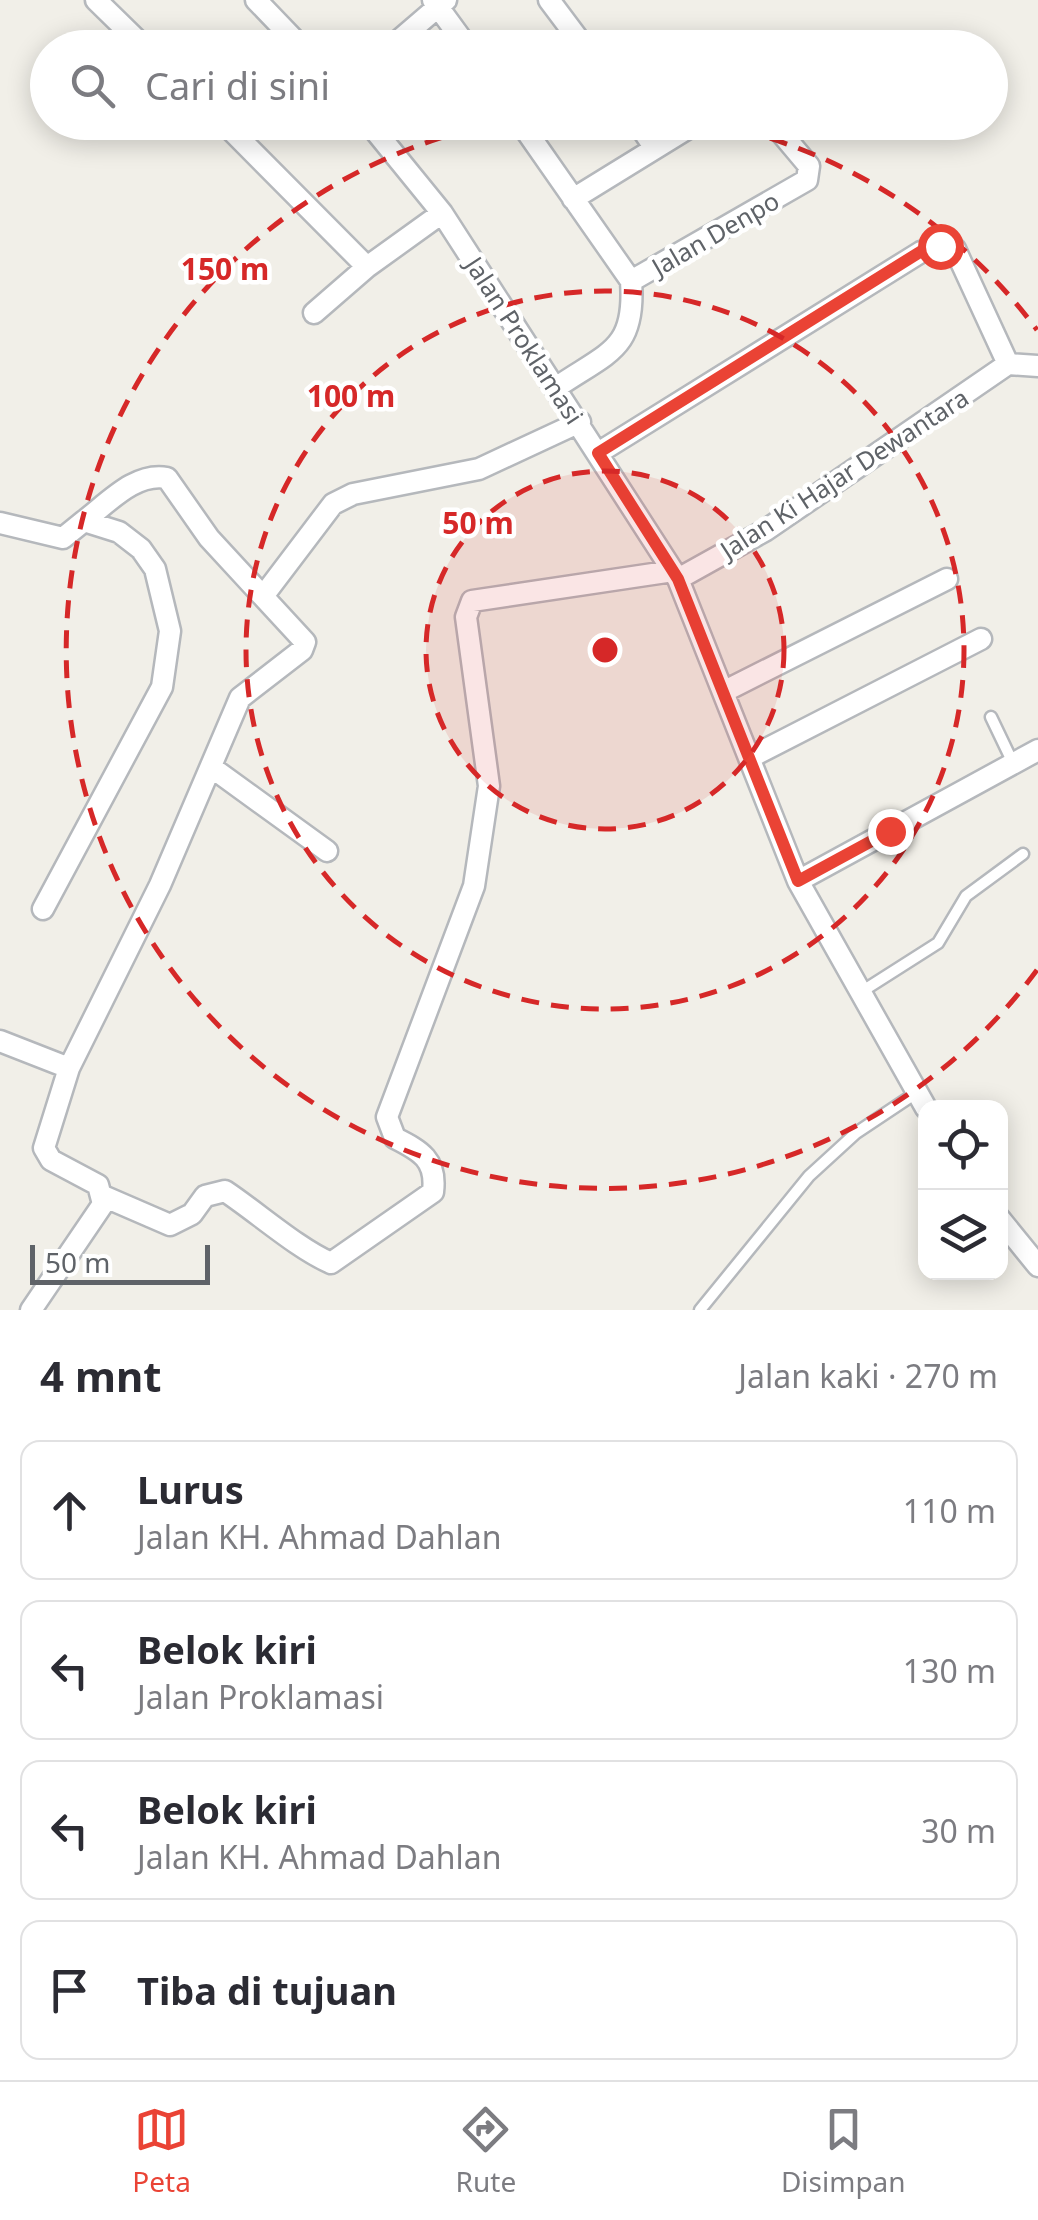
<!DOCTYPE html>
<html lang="id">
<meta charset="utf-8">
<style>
body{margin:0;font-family:"Noto Sans",sans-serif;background:#f2f2f3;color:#2b2b33}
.controls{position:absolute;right:30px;bottom:30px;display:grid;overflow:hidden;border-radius:20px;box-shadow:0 5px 25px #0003}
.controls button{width:90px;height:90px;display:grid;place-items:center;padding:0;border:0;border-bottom:2px solid #e1e1e2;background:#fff;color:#2b2b33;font:50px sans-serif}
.scale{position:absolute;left:30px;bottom:25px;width:180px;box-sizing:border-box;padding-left:10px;border:5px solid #5f6368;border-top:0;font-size:28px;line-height:35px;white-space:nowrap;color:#5f6368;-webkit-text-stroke:8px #fff;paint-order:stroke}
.stop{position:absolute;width:30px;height:30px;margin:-22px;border:8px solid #ea4335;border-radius:50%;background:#fff}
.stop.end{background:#ea4335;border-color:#fff;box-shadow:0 2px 10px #0008}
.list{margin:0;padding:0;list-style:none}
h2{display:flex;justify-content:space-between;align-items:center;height:130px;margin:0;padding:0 40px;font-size:42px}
h2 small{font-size:32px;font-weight:400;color:#7c7c81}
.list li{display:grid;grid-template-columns:65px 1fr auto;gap:30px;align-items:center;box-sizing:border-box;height:140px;margin:0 20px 20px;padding:0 20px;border:2px solid #e1e1e2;border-radius:20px}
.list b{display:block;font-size:38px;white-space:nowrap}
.list p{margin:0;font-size:32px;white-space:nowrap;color:#7c7c81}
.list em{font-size:32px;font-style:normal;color:#7c7c81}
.icon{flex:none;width:55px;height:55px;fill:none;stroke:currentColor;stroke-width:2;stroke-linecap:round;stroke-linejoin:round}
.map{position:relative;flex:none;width:1038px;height:1310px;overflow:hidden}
.search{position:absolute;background:#fff;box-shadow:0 5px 25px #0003;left:30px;right:30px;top:30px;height:110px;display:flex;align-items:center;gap:25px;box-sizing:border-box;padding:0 35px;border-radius:55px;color:#7c7c81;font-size:38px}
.sheet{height:770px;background:#fff}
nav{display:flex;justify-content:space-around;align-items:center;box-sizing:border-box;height:140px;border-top:2px solid #e1e1e2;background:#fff;font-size:28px;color:#7c7c81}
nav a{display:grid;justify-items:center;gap:5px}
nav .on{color:#ea4335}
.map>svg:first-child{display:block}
</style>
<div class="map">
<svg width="1038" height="1310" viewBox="0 0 1038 1310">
<rect width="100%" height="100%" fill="#f1efe8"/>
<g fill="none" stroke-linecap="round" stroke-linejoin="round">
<defs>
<path id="service" d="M 991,717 L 1013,763
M 861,992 L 938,943 L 966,896 L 1023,854
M 700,1310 L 809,1176 L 856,1133 L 916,1093"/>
<path id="minor" d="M 96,0 L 145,48
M 256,0 L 302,48
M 433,0 L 468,48
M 549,0 L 585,48
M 390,48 L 446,0
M 223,122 L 367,267
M 368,122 L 442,213 L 678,579 L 798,881 L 926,1108
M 520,122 L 631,281
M 637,122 L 654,147
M 573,199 L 698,122
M 314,313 L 367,267 L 442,213
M 557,387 C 608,352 636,350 631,281 L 807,180 L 809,166 L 772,122
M 598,453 L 921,252 L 940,246 L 955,249 L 1008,364 L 1038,366
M 0,523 L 63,538 L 84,521 L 119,532 L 141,549 L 155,569 L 170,631 L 162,687 L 43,909
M 678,579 L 766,530 L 1008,364
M 264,595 L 333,504 L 353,494 L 479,469 L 580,422
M 723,692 L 947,579
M 749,758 L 981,639
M 211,767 L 327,851
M 798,881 L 1038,750
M 0,1041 L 69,1068
M 103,1196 L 170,1225 L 192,1214 L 205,1196 L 225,1191 C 258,1213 297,1248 331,1263 L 433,1192 C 437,1160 421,1151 395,1138 L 387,1117 L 474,886 L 489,786 L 466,617 L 472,601 L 673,571
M 1000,1219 L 1038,1266
M 31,1310 L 103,1204 L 98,1185 L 51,1160 L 44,1148 L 69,1068 L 160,885 L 240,698 L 302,650 L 305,642 L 209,538 L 167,478 C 135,472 108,503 84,521"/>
</defs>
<use href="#service" stroke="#b5b8bc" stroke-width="15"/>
<use href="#minor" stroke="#b5b8bc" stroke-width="25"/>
<use href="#service" stroke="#fff" stroke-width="10"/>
<use href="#minor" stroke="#fff" stroke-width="20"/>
</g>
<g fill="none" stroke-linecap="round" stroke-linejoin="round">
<path stroke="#ea4335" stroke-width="12" d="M 890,831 L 798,881 L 678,579 L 598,453 L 920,252 L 940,246"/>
</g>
<circle cx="605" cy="650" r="179" fill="#d62828" fill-opacity=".12"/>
<g fill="none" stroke="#d62828" stroke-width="5" stroke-dasharray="18 12">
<circle cx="605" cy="650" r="179"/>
<circle cx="605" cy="650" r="359"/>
<path d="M1037 970A538 538 0 1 1 498 123M712 123A538 538 0 0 1 1037 330"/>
</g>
<g text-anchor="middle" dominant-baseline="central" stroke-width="9" stroke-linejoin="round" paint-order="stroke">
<g font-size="25" fill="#5f6368" stroke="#fff">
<text transform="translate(715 233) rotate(-30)">Jalan Denpo</text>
<text transform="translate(525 340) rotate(57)">Jalan Proklamasi</text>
<text transform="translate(844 473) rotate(-33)">Jalan Ki Hajar Dewantara</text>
</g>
</g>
<circle cx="605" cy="650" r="15" fill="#d62828" stroke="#fff" stroke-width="5"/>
<g font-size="30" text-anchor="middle" font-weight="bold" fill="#d62828" stroke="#fff" stroke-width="9" stroke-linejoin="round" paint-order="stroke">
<text x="225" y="280">150 m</text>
<text x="351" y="407">100 m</text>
<text x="478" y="534">50 m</text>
</g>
</svg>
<div class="controls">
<button><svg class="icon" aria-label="locate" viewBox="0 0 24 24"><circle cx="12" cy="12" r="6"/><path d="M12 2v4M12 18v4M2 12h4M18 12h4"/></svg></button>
<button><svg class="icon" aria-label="layers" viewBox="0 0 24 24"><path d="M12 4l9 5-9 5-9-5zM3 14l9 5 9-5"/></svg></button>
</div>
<div class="scale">50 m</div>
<div class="stop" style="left:940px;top:246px"></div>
<div class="stop end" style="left:890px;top:831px"></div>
<div class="search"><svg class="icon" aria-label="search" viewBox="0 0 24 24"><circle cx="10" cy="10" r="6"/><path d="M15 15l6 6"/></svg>Cari di sini</div>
</div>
<section class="sheet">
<h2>4 mnt<small>Jalan kaki · 270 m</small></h2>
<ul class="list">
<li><svg class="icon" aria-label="ahead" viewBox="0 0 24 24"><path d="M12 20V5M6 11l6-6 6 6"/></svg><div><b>Lurus</b><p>Jalan KH. Ahmad Dahlan</p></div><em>110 m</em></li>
<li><svg class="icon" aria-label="left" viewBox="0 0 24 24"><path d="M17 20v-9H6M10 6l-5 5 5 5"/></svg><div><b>Belok kiri</b><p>Jalan Proklamasi</p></div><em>130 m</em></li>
<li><svg class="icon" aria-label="left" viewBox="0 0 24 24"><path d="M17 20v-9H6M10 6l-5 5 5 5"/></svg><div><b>Belok kiri</b><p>Jalan KH. Ahmad Dahlan</p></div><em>30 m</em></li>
<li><svg class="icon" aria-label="arrive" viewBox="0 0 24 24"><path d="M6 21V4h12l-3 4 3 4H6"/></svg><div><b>Tiba di tujuan</b></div></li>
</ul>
</section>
<nav>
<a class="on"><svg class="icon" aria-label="map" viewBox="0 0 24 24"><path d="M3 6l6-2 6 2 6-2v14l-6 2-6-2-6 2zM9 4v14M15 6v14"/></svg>Peta</a>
<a><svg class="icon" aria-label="directions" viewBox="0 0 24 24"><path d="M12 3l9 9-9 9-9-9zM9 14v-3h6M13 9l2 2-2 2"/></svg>Rute</a>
<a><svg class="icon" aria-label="saved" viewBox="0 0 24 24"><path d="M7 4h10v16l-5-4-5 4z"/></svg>Disimpan</a>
</nav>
